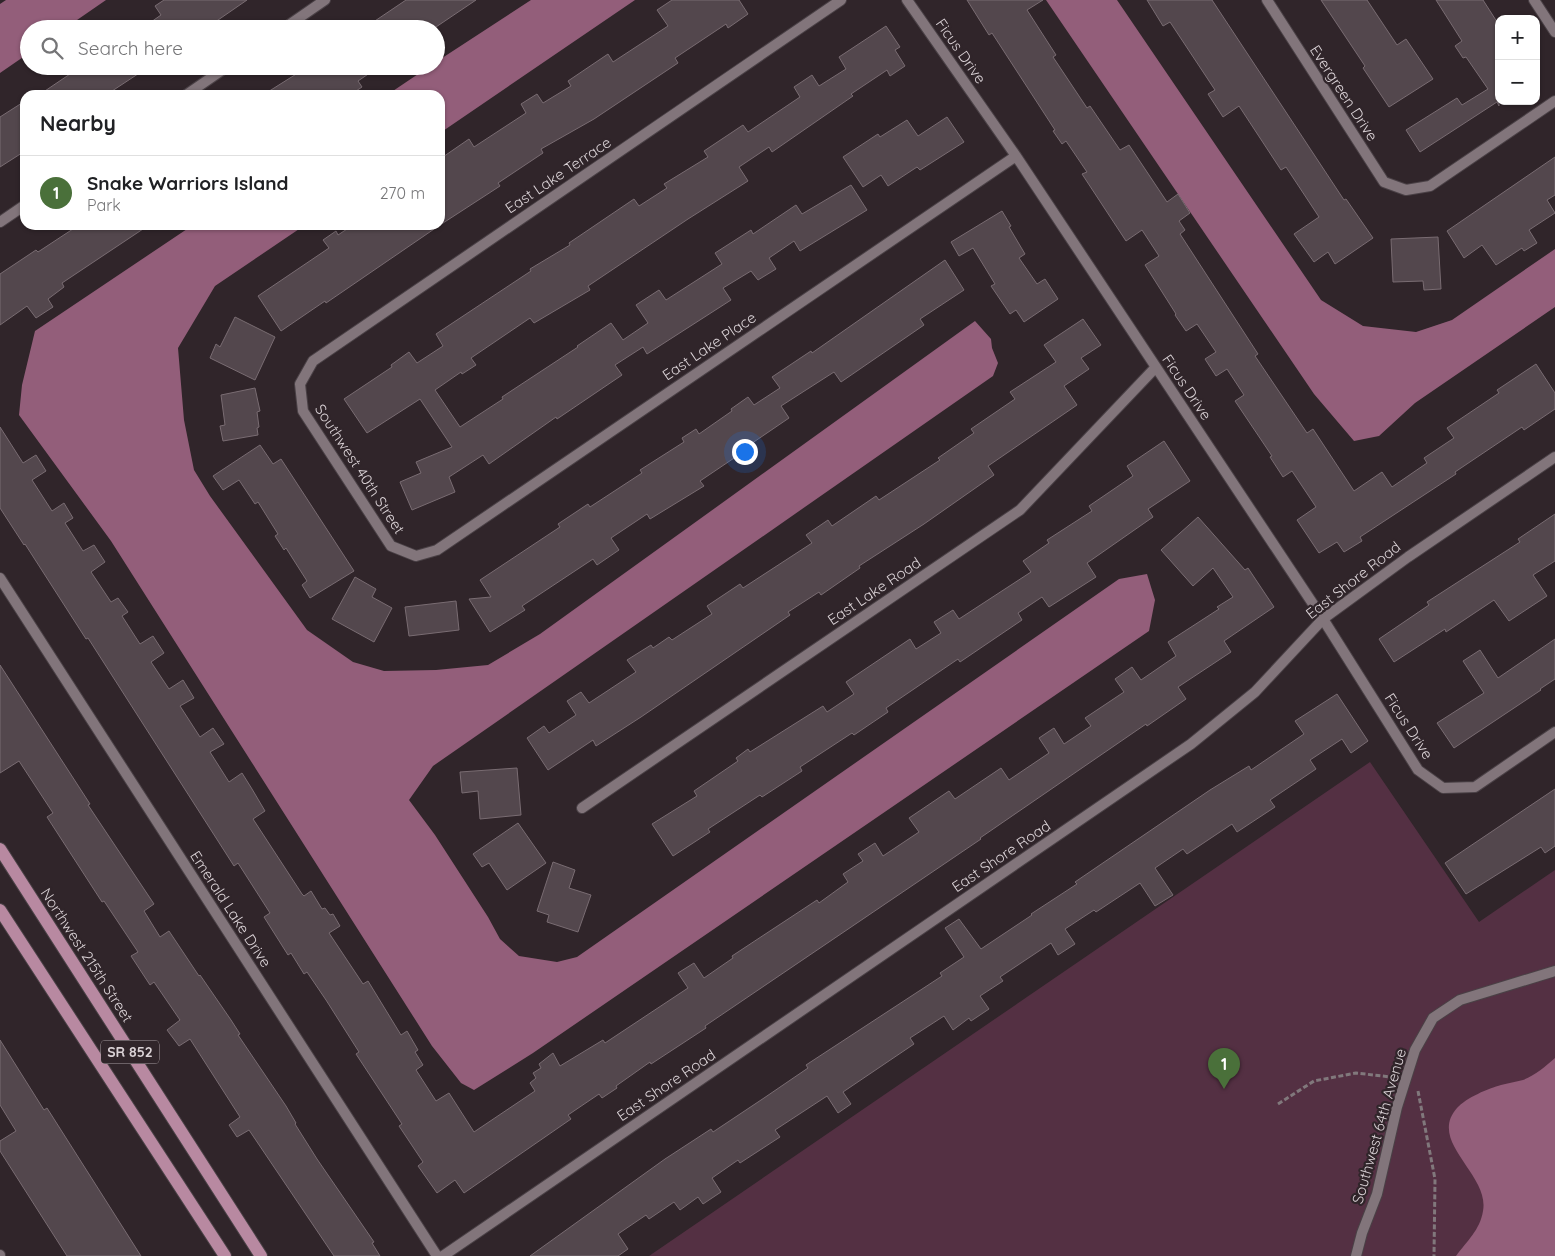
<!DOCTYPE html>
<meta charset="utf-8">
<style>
body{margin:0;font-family:Quicksand,sans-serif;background:#f6f6f6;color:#202124}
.controls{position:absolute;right:15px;top:15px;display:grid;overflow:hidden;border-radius:10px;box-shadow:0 1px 4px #0004}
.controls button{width:45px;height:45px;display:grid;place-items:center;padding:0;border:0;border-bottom:1px solid #e0e0e0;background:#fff;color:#202124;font:25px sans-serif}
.you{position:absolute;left:744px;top:451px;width:18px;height:18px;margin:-12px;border:4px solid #fff;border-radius:50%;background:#1a73e8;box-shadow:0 0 0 8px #1a73e833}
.badge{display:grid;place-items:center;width:32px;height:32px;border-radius:50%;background:#4a703a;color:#fff;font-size:16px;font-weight:700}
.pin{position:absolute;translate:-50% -41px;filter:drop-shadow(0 1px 2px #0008)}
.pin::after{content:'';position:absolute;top:26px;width:18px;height:15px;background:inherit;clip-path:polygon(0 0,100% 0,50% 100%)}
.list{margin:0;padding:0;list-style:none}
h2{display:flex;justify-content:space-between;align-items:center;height:65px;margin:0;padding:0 20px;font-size:21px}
h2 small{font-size:16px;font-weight:400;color:#757577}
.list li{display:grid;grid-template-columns:32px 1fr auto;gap:15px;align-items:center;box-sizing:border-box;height:75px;padding:0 20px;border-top:1px solid #e0e0e0}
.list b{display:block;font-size:19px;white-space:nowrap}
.list p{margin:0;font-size:16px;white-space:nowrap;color:#757577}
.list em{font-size:16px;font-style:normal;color:#757577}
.icon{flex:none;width:28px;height:28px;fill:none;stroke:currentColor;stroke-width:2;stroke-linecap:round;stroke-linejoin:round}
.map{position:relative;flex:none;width:1555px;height:1256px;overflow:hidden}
.search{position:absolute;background:#fff;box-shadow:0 1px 4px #0004;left:20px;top:20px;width:425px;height:55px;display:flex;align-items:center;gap:12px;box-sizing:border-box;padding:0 18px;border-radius:28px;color:#757577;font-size:19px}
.panel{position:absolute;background:#fff;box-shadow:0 1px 4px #0004;left:20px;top:90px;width:425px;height:140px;border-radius:15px}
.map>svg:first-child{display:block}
</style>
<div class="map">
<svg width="1555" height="1256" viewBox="0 0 1555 1256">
<rect width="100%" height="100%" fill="#30252a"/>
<path fill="#543043" d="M 1370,762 L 1479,922 L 1555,870 L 1555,1256 L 649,1256 Z"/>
<path fill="#935e7a" d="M 6,0 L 106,0 L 64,29 L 29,29 L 29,53 L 0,73 L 0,4 Z
M 531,0 L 635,0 L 440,133 L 440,95 L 387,95 L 430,66 L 436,66 L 436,62 Z
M 1046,0 L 1117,0 L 1321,300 L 1363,326 L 1416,332 L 1452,320 L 1555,249 L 1555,307 L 1415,403 L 1379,436 L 1354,441 L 1314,394 Z
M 193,225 L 305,225 L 215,286 L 178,348 L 184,420 L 194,470 L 210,496 L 307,630 L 353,662 L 384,671 L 436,670 L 488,665 L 540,634 L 975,321 L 991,339 L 992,348 L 998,363 L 993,376 L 433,766 L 409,800 L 435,835 L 488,917 L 500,939 L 519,956 L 557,962 L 577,957 L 1119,579 L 1147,574 L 1155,600 L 1149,631 L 533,1053 L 474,1090 L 461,1083 L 432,1046 L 111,541 L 19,415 L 22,385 L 35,331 Z
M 1555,1058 L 1555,1256 L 1456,1256 C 1467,1241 1480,1230 1483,1211 C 1490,1174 1427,1142 1457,1108 C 1466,1098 1489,1088 1501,1085 C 1508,1083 1516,1082 1523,1080 C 1534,1076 1546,1066 1555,1058 Z"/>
<path fill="#53474d" stroke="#796c72" d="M 164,0 L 247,0 L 205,29 L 141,29 L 161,15 L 155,6 Z
M 406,0 L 476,0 L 433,29 L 363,29 Z
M 672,0 L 739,0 L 748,14 L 728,28 L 726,24 L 675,58 L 678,63 L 594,119 L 541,149 L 543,153 L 498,183 L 500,186 L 440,225 L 440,159 L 469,139 L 474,147 L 526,113 L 521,104 L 537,94 L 543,103 L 571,86 L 568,81 L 608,54 L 613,62 L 668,26 L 657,10 Z
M 967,0 L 1043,0 L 1027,10 L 1056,55 L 1053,57 L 1087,108 L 1090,106 L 1120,150 L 1129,145 L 1167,202 L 1178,194 L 1190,213 L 1179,221 L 1185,230 L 1180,234 L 1258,354 L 1255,356 L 1307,433 L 1313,429 L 1354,491 L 1382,472 L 1392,487 L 1427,463 L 1424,458 L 1454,438 L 1447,428 L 1499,393 L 1497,390 L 1536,364 L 1555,393 L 1555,409 L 1524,430 L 1522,427 L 1455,472 L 1456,474 L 1360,537 L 1362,541 L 1344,552 L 1337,542 L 1319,553 L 1297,520 L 1316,507 L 1292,471 L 1283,477 L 1270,457 L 1272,456 L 1235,401 L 1244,395 L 1227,369 L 1216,376 L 1205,359 L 1216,352 L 1197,324 L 1186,331 L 1175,315 L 1176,314 L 1145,265 L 1159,256 L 1142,230 L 1126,241 L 1082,174 L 1087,172 L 1066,141 L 1062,144 L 1053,131 L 1055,130 L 992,33 L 989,35 Z
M 1147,0 L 1212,0 L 1344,200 L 1346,199 L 1373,238 L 1335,264 L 1328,252 L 1314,262 L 1294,234 L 1319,217 L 1286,167 L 1281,170 L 1239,106 L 1223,117 L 1208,94 L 1215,90 L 1170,22 L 1163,26 Z
M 1321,0 L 1367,0 L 1397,45 L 1406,39 L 1433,79 L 1389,107 L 1363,68 L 1365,66 Z
M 1436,0 L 1483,0 L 1499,25 L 1499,106 L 1497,102 L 1420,152 L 1406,130 L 1457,98 L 1462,105 L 1488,89 L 1466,57 L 1463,58 L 1455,46 L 1462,41 Z
M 886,26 L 900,47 L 895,50 L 905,66 L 890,76 L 887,70 L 851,94 L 853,96 L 772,152 L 769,147 L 739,167 L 748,181 L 688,219 L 588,286 L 590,290 L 534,323 L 530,318 L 471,358 L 476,365 L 462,374 L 461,372 L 435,390 L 460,427 L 503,399 L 502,397 L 578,347 L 577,346 L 611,323 L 623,340 L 648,323 L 636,305 L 659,290 L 666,300 L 722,264 L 715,253 L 751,230 L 753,234 L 796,205 L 802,214 L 851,185 L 867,210 L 800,251 L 794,241 L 769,258 L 776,269 L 758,280 L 751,271 L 723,288 L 731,300 L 647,354 L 643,347 L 615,365 L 622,375 L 557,419 L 556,417 L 489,464 L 483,455 L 449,477 L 455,492 L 412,510 L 400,482 L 421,473 L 416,462 L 452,447 L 420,399 L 367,433 L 344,399 L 392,367 L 391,365 L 409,352 L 417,363 L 443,346 L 436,334 L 531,271 L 530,269 L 570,245 L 569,243 L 634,199 L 639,206 L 667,188 L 664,184 L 708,157 L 704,151 L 743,125 L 748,132 L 800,97 L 794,87 L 812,75 L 819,86 L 846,69 L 839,57 Z
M 65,66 L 150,66 L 106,95 L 39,95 L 70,74 Z
M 309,66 L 380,66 L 358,81 L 362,87 L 350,95 L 263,95 Z
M 25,101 L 25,151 L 0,167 L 0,117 Z
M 947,117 L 964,142 L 920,170 L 917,167 L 888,186 L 881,175 L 863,187 L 843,157 L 878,134 L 880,137 L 907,120 L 918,136 Z
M 1555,157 L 1555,195 L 1547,200 L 1555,213 L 1529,230 L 1537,243 L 1524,251 L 1522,248 L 1496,265 L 1482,245 L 1464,258 L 1447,231 Z
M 1002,211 L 1011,226 L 1009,227 L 1025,254 L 1019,258 L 1037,284 L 1045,279 L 1058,299 L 1024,322 L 1016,310 L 1010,314 L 991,286 L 995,284 L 973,248 L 959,256 L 951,242 Z
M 79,225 L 149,225 L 62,283 L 64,287 L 48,299 L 53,307 L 36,318 L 27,306 L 0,325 L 0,274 L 36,250 L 38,252 Z
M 353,225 L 440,225 L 326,303 L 325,301 L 281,331 L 258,296 L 329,248 L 323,240 L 336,231 L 338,235 Z
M 1438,237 L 1441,289 L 1424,290 L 1423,281 L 1393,282 L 1391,239 Z
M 945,260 L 964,290 L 920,319 L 924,325 L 841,382 L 834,372 L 781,406 L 789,418 L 745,448 L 746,450 L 700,481 L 704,486 L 650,519 L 647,514 L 611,538 L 619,550 L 597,565 L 593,559 L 522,606 L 525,610 L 490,632 L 469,599 L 491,597 L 480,580 L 560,527 L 558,524 L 588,504 L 590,507 L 642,473 L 640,470 L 684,442 L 682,438 L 696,429 L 699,434 L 732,411 L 731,409 L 748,397 L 754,405 L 780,388 L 772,377 L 811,351 L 812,353 Z
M 235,317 L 275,337 L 255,380 L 210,358 L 216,344 L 220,347 Z
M 1083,319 L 1101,345 L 1081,358 L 1089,369 L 1064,386 L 1077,405 L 988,466 L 994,475 L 924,524 L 859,566 L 860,568 L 821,595 L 819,592 L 788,612 L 790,615 L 641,717 L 596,746 L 593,740 L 548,770 L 527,738 L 544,726 L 549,733 L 576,715 L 567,701 L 581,692 L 589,703 L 636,672 L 627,660 L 651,645 L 653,648 L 669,637 L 672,640 L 712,614 L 707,606 L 740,584 L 743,588 L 812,543 L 806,535 L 828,520 L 832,526 L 876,496 L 879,500 L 940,460 L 938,458 L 974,433 L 971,429 L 1015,399 L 1010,392 L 1056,362 L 1044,345 Z
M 255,388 L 260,411 L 257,412 L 259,427 L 257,428 L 258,435 L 223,441 L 220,426 L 225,425 L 221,395 Z
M 0,427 L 23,463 L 36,455 L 46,471 L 32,480 L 52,511 L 64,503 L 73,518 L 65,523 L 83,551 L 94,545 L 105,562 L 91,572 L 111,602 L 118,598 L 128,612 L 122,616 L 140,644 L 153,636 L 164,653 L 151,662 L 169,689 L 183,680 L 194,698 L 180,706 L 200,737 L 213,728 L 224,744 L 210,752 L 229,782 L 242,773 L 252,789 L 265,811 L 253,819 L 302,894 L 304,896 L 311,891 L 322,909 L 325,908 L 330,915 L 333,914 L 340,926 L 329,933 L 363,984 L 368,981 L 401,1035 L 407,1031 L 418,1050 L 415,1052 L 423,1065 L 416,1070 L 436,1101 L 449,1093 L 474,1132 L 535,1091 L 530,1083 L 536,1078 L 533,1073 L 541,1068 L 539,1064 L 553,1053 L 560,1066 L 603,1040 L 605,1043 L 688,988 L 678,973 L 694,963 L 704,978 L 733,958 L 732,956 L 817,900 L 819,903 L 848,882 L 843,874 L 863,861 L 858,854 L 875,843 L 883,856 L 919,832 L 909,818 L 949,791 L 955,799 L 1001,768 L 1009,780 L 1049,753 L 1039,738 L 1054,728 L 1064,744 L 1091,726 L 1085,718 L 1124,692 L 1115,679 L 1132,667 L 1141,680 L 1176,656 L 1168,642 L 1219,609 L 1217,607 L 1233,597 L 1213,568 L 1193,586 L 1161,550 L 1198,517 L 1245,570 L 1248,568 L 1274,607 L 1224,641 L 1231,652 L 1178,687 L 1186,699 L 1147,726 L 1146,724 L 980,838 L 981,839 L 705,1026 L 706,1028 L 651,1064 L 650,1062 L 616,1086 L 617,1088 L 602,1098 L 599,1094 L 568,1115 L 571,1119 L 464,1193 L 455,1180 L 437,1193 L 418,1166 L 423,1162 L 399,1126 L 402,1124 L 356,1054 L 359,1052 L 326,1000 L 307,972 L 304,974 L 291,953 L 288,955 L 264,917 L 270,913 L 238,863 L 234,866 L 88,638 L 86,639 L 25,544 L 24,545 L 0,508 Z
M 1164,441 L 1190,481 L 1148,509 L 1153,517 L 1087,563 L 1096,577 L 1049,607 L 1042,597 L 1018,613 L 1022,620 L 960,662 L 958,659 L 886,708 L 888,712 L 854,735 L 852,733 L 800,767 L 802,771 L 762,797 L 760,795 L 708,829 L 710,832 L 673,856 L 652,824 L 697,796 L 694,791 L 738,761 L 736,758 L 748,749 L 750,752 L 823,706 L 827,712 L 854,694 L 846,682 L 910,639 L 916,649 L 941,633 L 934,622 L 953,610 L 959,619 L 1031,572 L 1023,561 L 1049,543 L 1047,540 L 1092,511 L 1089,506 L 1133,476 L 1127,466 Z
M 260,445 L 273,464 L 281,459 L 354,571 L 310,598 L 302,585 L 307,581 L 286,548 L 284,550 L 275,536 L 278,534 L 258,502 L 255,504 L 239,480 L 223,490 L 213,476 Z
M 1555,514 L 1555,561 L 1533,575 L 1547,596 L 1509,621 L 1494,600 L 1446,632 L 1445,629 L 1394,662 L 1379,639 L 1429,605 L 1427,602 L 1520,542 L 1518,539 Z
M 355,577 L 376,589 L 372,597 L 392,608 L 374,642 L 332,619 Z
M 456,601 L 459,630 L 409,636 L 405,607 Z
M 1555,639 L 1555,679 L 1540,689 L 1541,690 L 1454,748 L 1437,723 L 1484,693 L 1463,661 L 1480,650 L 1498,678 Z
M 0,665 L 90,804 L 88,805 L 154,904 L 144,911 L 160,937 L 169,931 L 199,976 L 200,975 L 231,1020 L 240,1034 L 238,1035 L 286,1106 L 296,1123 L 295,1124 L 317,1159 L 374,1242 L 372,1243 L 380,1256 L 334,1256 L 249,1130 L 237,1137 L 229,1125 L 240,1117 L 190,1039 L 179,1046 L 167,1030 L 180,1020 L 154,982 L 150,985 L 131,956 L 138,952 L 104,901 L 102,902 L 47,817 L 53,813 L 19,761 L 0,773 Z
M 1337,694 L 1368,741 L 1351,753 L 1342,739 L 1310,760 L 1316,769 L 1270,800 L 1275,807 L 1237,832 L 1232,824 L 1187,854 L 1183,849 L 1155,868 L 1173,895 L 1155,906 L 1140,883 L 1096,912 L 1094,910 L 1065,929 L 1075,944 L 1058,955 L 1051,943 L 1000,977 L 1003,981 L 980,996 L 989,1009 L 971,1021 L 969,1018 L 953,1030 L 944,1016 L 910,1038 L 914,1044 L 843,1092 L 851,1104 L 838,1113 L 827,1096 L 775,1130 L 780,1137 L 740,1163 L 738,1160 L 712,1178 L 721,1192 L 703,1204 L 698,1197 L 680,1210 L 674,1202 L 649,1219 L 646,1215 L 618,1234 L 628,1249 L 618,1256 L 530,1256 L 665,1159 L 711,1129 L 713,1132 L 764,1098 L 808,1068 L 806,1065 L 942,976 L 940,973 L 964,957 L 945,928 L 959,919 L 981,949 L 1032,915 L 1031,914 L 1077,884 L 1075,882 L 1210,790 L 1249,766 L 1251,770 L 1304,734 L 1295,721 Z
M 517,768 L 521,815 L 480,819 L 478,791 L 462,793 L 460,772 Z
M 1555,789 L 1555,846 L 1545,853 L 1541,847 L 1466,894 L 1445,863 Z
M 518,823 L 546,863 L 507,890 L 489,863 L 482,867 L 473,854 Z
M 553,862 L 575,870 L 569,888 L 591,895 L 578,932 L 547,922 L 549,915 L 537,911 Z
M 0,1040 L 44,1110 L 47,1108 L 141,1256 L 67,1256 L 0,1151 L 0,1141 L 16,1131 L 0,1105 Z"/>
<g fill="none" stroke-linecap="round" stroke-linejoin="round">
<defs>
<path id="lane" d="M 1356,1256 L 1362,1233 L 1377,1194 L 1397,1107 L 1415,1050 L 1433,1018 L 1460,1000 L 1555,971"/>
<path id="street" d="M 841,0 L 313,361 L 300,384 L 303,411 L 391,546 L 416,556 L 437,550 L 1016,156
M 907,0 L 1016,156 L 1323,619 L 1418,770 L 1443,788 L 1475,787 L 1555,732
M 1267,0 L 1384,182 L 1406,190 L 1430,186 L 1555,101
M 1534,0 L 1555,32
M 283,29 L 325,0
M 186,95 L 228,66
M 0,222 L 25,205
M 0,578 L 437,1256
M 582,808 L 1020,510 L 1156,367
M 0,1255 L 0,1256
M 443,1256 L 1191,744 L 1255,692 L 1323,619 L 1408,557 L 1555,457"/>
<path id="primary" d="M 0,849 L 261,1256
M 0,910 L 225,1256"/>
</defs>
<use href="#lane" stroke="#4a4146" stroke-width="12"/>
<use href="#street" stroke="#4a4146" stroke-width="12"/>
<use href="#primary" stroke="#4a4146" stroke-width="14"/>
<path stroke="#81787c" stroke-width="3" stroke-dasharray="5 2.5" stroke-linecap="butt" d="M 1418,1091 L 1435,1179 L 1434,1256
M 1278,1104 L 1314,1081 L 1356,1073 L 1391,1077"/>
<use href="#lane" stroke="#82757b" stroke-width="10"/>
<use href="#street" stroke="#82757b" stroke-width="10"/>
<use href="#primary" stroke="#b889a1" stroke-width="12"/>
</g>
<g text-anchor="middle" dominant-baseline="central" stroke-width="4.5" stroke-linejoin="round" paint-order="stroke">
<rect fill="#30252a" stroke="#a79ea2" stroke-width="1" x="101" y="1040.5" width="58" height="23" rx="4"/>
<g font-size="14" font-weight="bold" fill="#dad2d6">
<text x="130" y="1052">SR 852</text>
</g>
<g font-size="15" fill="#dad2d6" stroke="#30252a">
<text transform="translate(961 51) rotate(55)">Ficus Drive</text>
<text transform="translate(1344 93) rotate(57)">Evergreen Drive</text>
<text transform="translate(558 175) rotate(-34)">East Lake Terrace</text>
<text transform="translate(709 346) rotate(-34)">East Lake Place</text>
<text transform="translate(1187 387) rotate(56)">Ficus Drive</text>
<text transform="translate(360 469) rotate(57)">Southwest 40th Street</text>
<text transform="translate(1353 580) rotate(-38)">East Shore Road</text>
<text transform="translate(874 591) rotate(-34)">East Lake Road</text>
<text transform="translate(1409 726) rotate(57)">Ficus Drive</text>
<text transform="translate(1001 856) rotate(-34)">East Shore Road</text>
<text transform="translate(231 909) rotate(57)">Emerald Lake Drive</text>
<text transform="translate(87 955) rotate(57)">Northwest 215th Street</text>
<text transform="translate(666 1085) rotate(-34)">East Shore Road</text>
<text transform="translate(1379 1126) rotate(-74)">Southwest 64th Avenue</text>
</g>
</g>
</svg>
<div class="controls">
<button>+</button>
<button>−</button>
</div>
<div class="you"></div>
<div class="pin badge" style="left:1224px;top:1089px">1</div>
<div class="search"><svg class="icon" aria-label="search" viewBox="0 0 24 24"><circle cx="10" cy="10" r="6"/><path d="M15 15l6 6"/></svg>Search here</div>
<section class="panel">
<h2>Nearby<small></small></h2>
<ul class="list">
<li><span class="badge">1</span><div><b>Snake Warriors Island</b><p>Park</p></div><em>270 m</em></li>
</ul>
</section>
</div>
